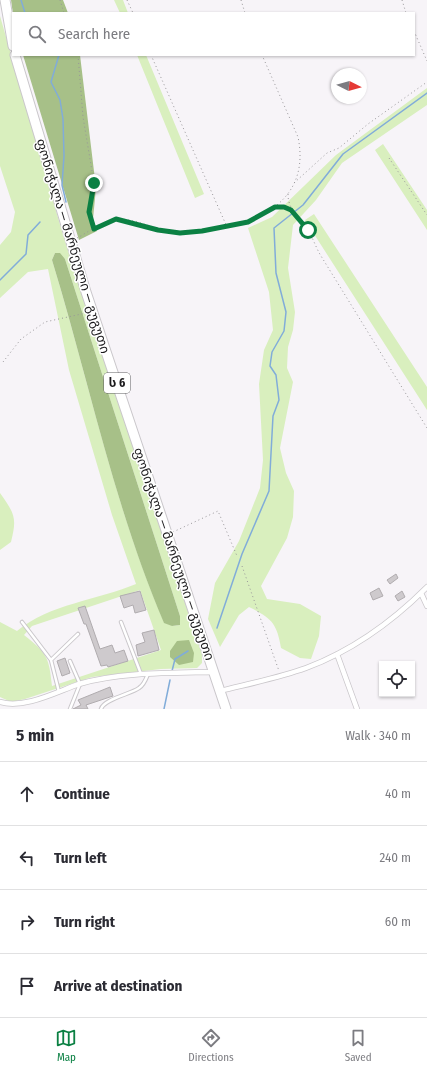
<!DOCTYPE html>
<meta charset="utf-8">
<style>
body{margin:0;font-family:"Fira Sans Condensed","Noto Sans Georgian",sans-serif;background:#f2f2f3;color:#2b2b33}
.controls{position:absolute;right:12px;bottom:12px;display:grid;overflow:hidden;border-radius:0px;box-shadow:0 1px 3px #0004}
.controls button{width:36px;height:36px;display:grid;place-items:center;padding:0;border:0;border-bottom:1px solid #e1e1e2;background:#fff;color:#2b2b33;font:20px sans-serif}
.compass{position:absolute;left:331px;top:68px;width:36px;height:36px;border-radius:50%;background:#fff;box-shadow:0 1px 3px #0004;rotate:96deg}
.stop{position:absolute;width:12px;height:12px;margin:-9px;border:3px solid #0b8043;border-radius:50%;background:#fff}
.stop.end{background:#0b8043;border-color:#fff;box-shadow:0 1px 4px #0008}
.list{margin:0;padding:0;list-style:none}
h2{display:flex;justify-content:space-between;align-items:center;height:52px;margin:0;padding:0 16px;font-size:17px}
h2 small{font-size:13px;font-weight:400;color:#7c7c81}
.list li{display:grid;grid-template-columns:26px 1fr auto;gap:12px;align-items:center;box-sizing:border-box;height:64px;padding:0 16px;border-top:1px solid #e1e1e2}
.list b{display:block;font-size:15px;white-space:nowrap}
.list em{font-size:13px;font-style:normal;color:#7c7c81}
.icon{flex:none;width:22px;height:22px;fill:none;stroke:currentColor;stroke-width:2;stroke-linecap:round;stroke-linejoin:round}
.map{position:relative;flex:none;width:427px;height:709px;overflow:hidden}
.search{position:absolute;background:#fff;box-shadow:0 1px 3px #0004;left:12px;right:12px;top:12px;height:44px;display:flex;align-items:center;gap:10px;box-sizing:border-box;padding:0 14px;border-radius:0px;color:#7c7c81;font-size:15px}
.sheet{height:308px;background:#fff}
nav{display:flex;justify-content:space-around;align-items:center;box-sizing:border-box;height:56px;border-top:1px solid #e1e1e2;background:#fff;font-size:11px;color:#7c7c81}
nav a{display:grid;justify-items:center;gap:2px}
nav .on{color:#0b8043}
.map>svg:first-child{display:block}
</style>
<div class="map">
<svg width="427" height="709" viewBox="0 0 427 709">
<rect width="100%" height="100%" fill="#f7f4f8"/>
<path fill="#d9efbe" fill-rule="evenodd" d="M 114,0 L 123,0 L 128,13 L 120,13 Z
M 0,16 L 63,235 L 202,654 L 202,663 L 197,668 L 161,669 L 92,677 L 25,699 L 11,702 L 0,697 L 0,622 L 17,631 C 49,604 98,600 136,584 L 112,515 L 69,370 L 48,269 L 28,272 L 0,298 L 0,245 L 11,232 L 15,212 L 0,166 ZM 55,253 L 65,259 L 180,616 L 180,625 L 173,626 L 164,622 C 114,506 89,381 52,260 ZM 140,590 L 161,650 L 52,686 C 49,657 47,653 24,635 L 32,626 Z
M 137,55 L 146,55 L 204,194 L 195,198 Z
M 427,88 L 427,105 L 342,163 L 316,200 L 293,225 L 288,268 L 295,312 L 293,330 L 288,347 L 287,368 L 293,382 L 280,448 L 286,473 L 294,491 L 293,517 L 287,538 L 261,586 L 267,599 L 300,604 L 321,616 L 319,636 L 311,659 L 300,658 L 281,648 C 277,623 271,618 249,607 L 239,615 L 220,647 L 208,619 L 215,583 L 239,541 L 260,488 L 263,460 L 259,384 L 264,350 L 273,330 L 269,292 L 248,228 L 272,217 L 336,155 Z
M 383,144 L 427,210 L 427,230 L 375,150 Z
M 314,214 L 427,387 L 427,410 L 305,220 Z
M 0,493 C 15,514 17,518 11,542 L 0,550 Z"/>
<path fill="#a7c088" d="M 11,0 L 63,0 L 68,13 L 13,14 Z
M 23,55 L 80,55 L 96,188 L 93,219 L 97,231 L 79,240 Z
M 55,253 L 60,253 L 65,259 L 180,616 L 180,625 L 172,626 L 164,623 C 114,506 89,381 52,260 Z
M 189,640 L 194,653 L 193,662 L 179,665 L 170,657 L 170,651 L 177,641 Z"/>
<g fill="none" stroke-linecap="round" stroke-linejoin="round">
<path stroke="#81acd9" stroke-width="1.5" d="M 21,0 L 25,13
M 59,55 L 51,82 L 60,100 L 63,119 L 64,156 L 62,185 L 66,202
M 0,280 L 26,254 L 28,235 L 40,222
M 217,628 L 242,554 L 269,491 L 273,416 L 279,400 L 276,375 L 270,366 L 272,352 L 284,331 L 286,312 L 276,273 L 274,228 L 303,205 L 343,154 L 427,93
M 172,671 L 175,659 L 188,651
M 164,709 L 170,680"/>
</g>
<path fill="#cecacd" stroke="#b0acaf" d="M 396,574 L 398,578 L 390,584 L 387,580 Z
M 379,588 L 383,596 L 373,600 L 370,593 Z
M 140,591 L 146,610 L 135,613 L 133,605 L 124,608 L 120,596 Z
M 402,591 L 405,597 L 398,601 L 395,596 Z
M 85,606 L 100,649 L 112,645 L 115,653 L 124,650 L 128,661 L 108,667 L 107,665 L 101,666 L 86,624 L 84,624 L 78,608 Z
M 154,630 L 159,650 L 138,656 L 136,645 L 145,642 L 142,633 Z
M 65,658 L 70,673 L 62,676 L 57,661 Z
M 110,687 L 113,696 L 86,705 L 88,709 L 73,709 L 81,705 L 78,700 Z"/>
<g fill="none" stroke-linecap="round" stroke-linejoin="round">
<defs>
<path id="lane" d="M 22,622 L 51,660 L 59,692
M 121,622 L 141,674
M 51,660 L 78,634
M 70,661 L 80,684 L 70,709
M 101,709 C 104,699 131,694 139,688 C 144,685 146,679 148,674"/>
<path id="street" d="M 421,593 L 427,606
M 337,654 L 357,709
M 220,691 C 248,684 278,678 306,668 C 351,651 393,621 427,587
M 0,702 C 25,709 56,692 79,684 C 120,672 172,673 214,672"/>
<path id="highway" d="M 5,0 L 13,46
M 15,55 L 86,292 L 226,709"/>
</defs>
<use href="#lane" stroke="#cac7cb" stroke-width="4.5"/>
<use href="#street" stroke="#cac7cb" stroke-width="6"/>
<use href="#highway" stroke="#cac7cb" stroke-width="11"/>
<path stroke="#989699" stroke-width="1" stroke-dasharray="1 3" stroke-linecap="butt" d="M 60,0 L 64,13
M 127,0 L 133,13
M 241,0 L 245,13
M 402,0 L 406,13
M 414,31 L 427,61
M 78,55 L 83,117 L 94,183 L 89,212 L 94,229
M 151,55 L 227,227
M 389,158 L 427,215
M 294,183 L 327,153 L 339,148 L 368,124 L 427,82
M 288,194 C 288,211 300,217 308,230 C 313,238 316,248 321,256 L 427,428
M 275,207 L 284,207 L 291,210
M 77,238 C 89,232 104,219 118,219 C 139,219 159,232 180,233 C 192,233 205,231 216,229 C 267,221 310,195 298,137 L 262,55
M 3,362 L 21,339 L 45,322 L 86,313
M 173,532 L 218,511 L 237,556
M 242,566 L 279,671"/>
<use href="#lane" stroke="#fff" stroke-width="2.5"/>
<use href="#street" stroke="#fff" stroke-width="4.5"/>
<use href="#highway" stroke="#fff" stroke-width="9"/>
</g>
<g fill="none" stroke-linecap="round" stroke-linejoin="round">
<path stroke="#0b8043" stroke-width="5" d="M 94,183 L 89,212 L 94,229 L 116,219 L 158,230 L 180,233 L 202,231 L 248,222 L 275,207 L 284,207 L 291,210 L 308,230"/>
</g>
<g text-anchor="middle" dominant-baseline="central" stroke-width="3" stroke-linejoin="round" paint-order="stroke">
<rect fill="#fff" stroke="#5f5f60" stroke-width="1" x="104" y="373" width="26" height="20" rx="3"/>
<g font-size="12" font-weight="bold" fill="#1b1a1c">
<text x="117" y="383">ს 6</text>
</g>
<g font-size="13" fill="#1b1a1c" stroke="#fff">
<text transform="translate(73 246) rotate(73)">ფონიჭალა — მარნეული — გუგუთი</text>
<text transform="translate(174 554) rotate(71)">ფონიჭალა — მარნეული — გუგუთი</text>
</g>
</g>
</svg>
<div class="controls">
<button><svg class="icon" aria-label="locate" viewBox="0 0 24 24"><circle cx="12" cy="12" r="6"/><path d="M12 2v4M12 18v4M2 12h4M18 12h4"/></svg></button>
</div>
<svg class="compass" viewBox="-18 -18 36 36"><path d="M0-13l5 13h-10z" fill="#e53935"/><path d="M0 13l5-13h-10z" fill="#7c7c81"/></svg>
<div class="stop" style="left:308px;top:230px"></div>
<div class="stop end" style="left:94px;top:183px"></div>
<div class="search"><svg class="icon" aria-label="search" viewBox="0 0 24 24"><circle cx="10" cy="10" r="6"/><path d="M15 15l6 6"/></svg>Search here</div>
</div>
<section class="sheet">
<h2>5 min<small>Walk · 340 m</small></h2>
<ul class="list">
<li><svg class="icon" aria-label="ahead" viewBox="0 0 24 24"><path d="M12 20V5M6 11l6-6 6 6"/></svg><div><b>Continue</b></div><em>40 m</em></li>
<li><svg class="icon" aria-label="left" viewBox="0 0 24 24"><path d="M17 20v-9H6M10 6l-5 5 5 5"/></svg><div><b>Turn left</b></div><em>240 m</em></li>
<li><svg class="icon" aria-label="right" viewBox="0 0 24 24"><path d="M7 20v-9h11M14 6l5 5-5 5"/></svg><div><b>Turn right</b></div><em>60 m</em></li>
<li><svg class="icon" aria-label="arrive" viewBox="0 0 24 24"><path d="M6 21V4h12l-3 4 3 4H6"/></svg><div><b>Arrive at destination</b></div></li>
</ul>
</section>
<nav>
<a class="on"><svg class="icon" aria-label="map" viewBox="0 0 24 24"><path d="M3 6l6-2 6 2 6-2v14l-6 2-6-2-6 2zM9 4v14M15 6v14"/></svg>Map</a>
<a><svg class="icon" aria-label="directions" viewBox="0 0 24 24"><path d="M12 3l9 9-9 9-9-9zM9 14v-3h6M13 9l2 2-2 2"/></svg>Directions</a>
<a><svg class="icon" aria-label="saved" viewBox="0 0 24 24"><path d="M7 4h10v16l-5-4-5 4z"/></svg>Saved</a>
</nav>
